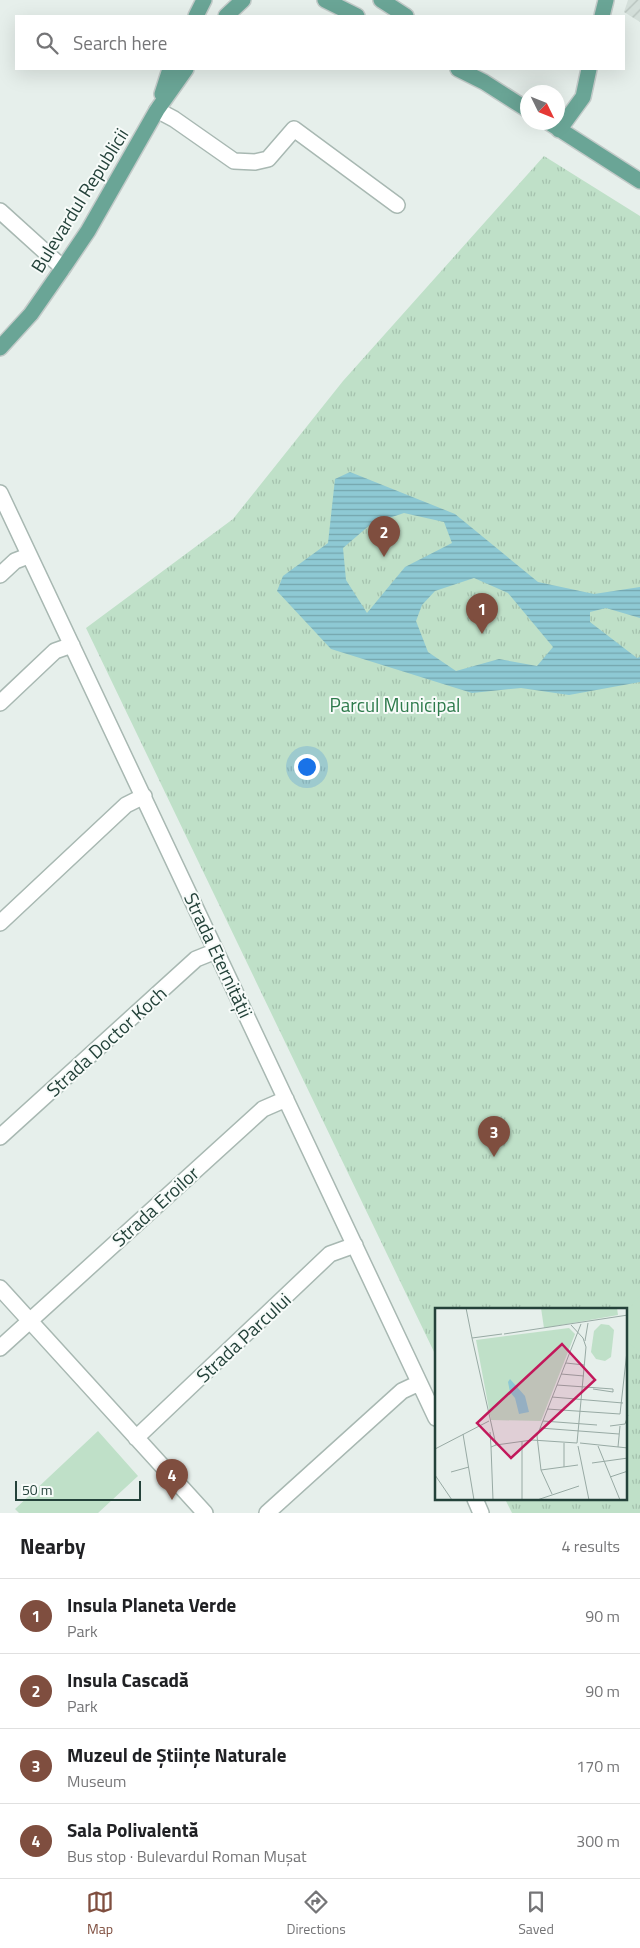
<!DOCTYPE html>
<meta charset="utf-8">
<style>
body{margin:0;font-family:"Titillium Web",sans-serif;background:#f2f2f2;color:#202124}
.compass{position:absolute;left:520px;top:85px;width:45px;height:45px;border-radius:50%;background:#fff;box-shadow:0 5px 20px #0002;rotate:133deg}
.scale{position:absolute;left:15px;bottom:12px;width:126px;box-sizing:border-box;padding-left:5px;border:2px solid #24423a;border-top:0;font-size:14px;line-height:18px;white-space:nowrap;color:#24423a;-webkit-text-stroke:4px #f7fbf9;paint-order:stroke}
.you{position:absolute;left:306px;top:766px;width:18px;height:18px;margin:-12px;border:4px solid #fff;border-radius:50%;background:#1a73e8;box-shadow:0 0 0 8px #1a73e833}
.badge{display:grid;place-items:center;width:32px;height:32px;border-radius:50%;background:#7f4e3f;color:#fff;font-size:16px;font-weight:700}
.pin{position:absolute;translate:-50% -41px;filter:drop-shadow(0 1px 2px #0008)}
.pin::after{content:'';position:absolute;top:26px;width:18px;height:15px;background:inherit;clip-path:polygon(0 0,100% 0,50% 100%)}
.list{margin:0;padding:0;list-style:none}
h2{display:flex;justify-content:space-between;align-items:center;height:65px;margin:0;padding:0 20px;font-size:21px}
h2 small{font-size:16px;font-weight:400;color:#757577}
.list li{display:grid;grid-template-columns:32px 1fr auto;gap:15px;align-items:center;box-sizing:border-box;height:75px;padding:0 20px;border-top:1px solid #e0e0e0}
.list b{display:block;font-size:19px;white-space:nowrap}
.list p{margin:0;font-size:16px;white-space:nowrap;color:#757577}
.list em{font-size:16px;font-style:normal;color:#757577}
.icon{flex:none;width:28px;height:28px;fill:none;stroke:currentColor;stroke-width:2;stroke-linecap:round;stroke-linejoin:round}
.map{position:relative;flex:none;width:640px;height:1513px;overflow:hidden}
.search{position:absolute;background:#fff;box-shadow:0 5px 20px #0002;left:15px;right:15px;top:15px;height:55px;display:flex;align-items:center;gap:12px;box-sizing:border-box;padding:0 18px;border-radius:0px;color:#757577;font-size:19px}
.sheet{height:365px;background:#fff}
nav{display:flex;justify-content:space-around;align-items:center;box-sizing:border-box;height:70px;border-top:1px solid #e0e0e0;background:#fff;font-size:14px;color:#757577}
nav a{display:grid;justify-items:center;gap:2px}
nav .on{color:#7f4e3f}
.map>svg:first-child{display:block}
</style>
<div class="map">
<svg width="640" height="1513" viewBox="0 0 640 1513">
<defs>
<pattern id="industrial-furrows" width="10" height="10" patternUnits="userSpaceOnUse" patternTransform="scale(1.25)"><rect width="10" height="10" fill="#d4dfda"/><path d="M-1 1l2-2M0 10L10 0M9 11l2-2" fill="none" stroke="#b6c1bc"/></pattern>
<pattern id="park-tufts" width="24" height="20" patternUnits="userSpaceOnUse" patternTransform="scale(1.25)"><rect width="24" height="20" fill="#bfe0c8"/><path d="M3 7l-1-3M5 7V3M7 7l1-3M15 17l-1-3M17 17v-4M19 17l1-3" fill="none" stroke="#a4c1ad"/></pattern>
<pattern id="water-rules" width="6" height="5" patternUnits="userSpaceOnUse" patternTransform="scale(1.25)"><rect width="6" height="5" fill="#8ec9d4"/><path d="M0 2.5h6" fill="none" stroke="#74a5ad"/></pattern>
</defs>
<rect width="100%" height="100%" fill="#e6efeb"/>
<path fill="url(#industrial-furrows)" d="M 628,0 L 640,0 L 640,22 L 624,12 Z"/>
<path fill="url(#park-tufts)" d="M 544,156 L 640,216 L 640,1513 L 512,1513 L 505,1499 L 626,1499 L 626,1309 L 436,1309 L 436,1356 L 86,628 L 233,519 L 343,381 Z"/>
<path fill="#bfe0c8" d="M 640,1295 L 640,1352 L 626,1341 L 626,1313 Z
M 98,1431 L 138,1476 L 98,1513 L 19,1513 L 15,1509 Z"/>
<path fill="url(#water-rules)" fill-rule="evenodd" d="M 350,472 L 455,514 L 538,582 L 594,594 L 640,587 L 640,618 L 606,608 L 590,612 L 590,622 L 637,658 L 640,657 L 640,682 L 569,695 L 521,688 L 472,693 L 331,649 L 277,591 L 283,576 L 328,543 L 335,479 ZM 404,513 L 444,522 L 452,543 L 405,567 L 367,613 L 346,580 L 343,548 L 371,524 ZM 474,578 L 508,593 L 553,647 L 537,666 L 499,659 L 456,671 L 428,652 L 416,621 L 422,605 L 435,591 Z"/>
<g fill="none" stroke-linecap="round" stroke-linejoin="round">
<defs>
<path id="minor" d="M 157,110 L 174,119 L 234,161 L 255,162 L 268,159 L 294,129 L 397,205
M 0,211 L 63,268
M 0,493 L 436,1418
M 0,575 L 15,561 L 28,556
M 0,703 L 55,651 L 72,645
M 0,923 L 126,805 L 144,796
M 0,1137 L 196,959 L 216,951
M 0,1288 L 205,1513
M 0,1348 L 263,1109 L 286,1099
M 136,1438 L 330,1254 L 355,1245
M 475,1499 L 481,1513
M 267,1513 L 402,1391 L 419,1383"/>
<path id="major" d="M 325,0 L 357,16
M 381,0 L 406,16
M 196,16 L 204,0
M 226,16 L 243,0
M 602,16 L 606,0
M 458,69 L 484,82 L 528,110
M 162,94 L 170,69
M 548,122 L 640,181
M 559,130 L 583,97 L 589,69
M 0,348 L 31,314 L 63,268 L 88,231 L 157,110 L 186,69"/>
</defs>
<use href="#minor" stroke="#a8b8b2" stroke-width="18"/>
<use href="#major" stroke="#c2cac8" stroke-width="18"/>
<use href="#minor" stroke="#fff" stroke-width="15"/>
<use href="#major" stroke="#6aa596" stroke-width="15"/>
</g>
<g text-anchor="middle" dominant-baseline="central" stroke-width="4" stroke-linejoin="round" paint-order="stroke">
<g font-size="19" fill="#24423a" stroke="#f7fbf9">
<text transform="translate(79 200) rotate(-58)">Bulevardul Republicii</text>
<text transform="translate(219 955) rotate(65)">Strada Eternității</text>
<text transform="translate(106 1041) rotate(-42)">Strada Doctor Koch</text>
<text transform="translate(155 1206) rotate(-42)">Strada Eroilor</text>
<text transform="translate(243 1337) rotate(-43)">Strada Parcului</text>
</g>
<g font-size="19" fill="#2d7a4b" stroke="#f7fbf9">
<text x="395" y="704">Parcul Municipal</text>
</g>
</g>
<g transform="translate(435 1308)">
<rect width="192" height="192" fill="#e6efeb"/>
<path d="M 106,0 L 182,0 L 183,7 L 109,20 Z" fill="#bfe0c8"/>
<path d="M 134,20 L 140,26 L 106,113 L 56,112 L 41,32 Z" fill="#bfe0c8"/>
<path d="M 166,16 L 174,17 L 179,22 L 176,49 L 170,53 L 161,51 L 156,44 L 159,23 Z" fill="#bfe0c8"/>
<path d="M 75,71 L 90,88 L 94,104 L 84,106 L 80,90 L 75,84 L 73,74 Z" fill="#8ec9d4"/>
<path fill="none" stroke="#98aaa4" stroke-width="1" d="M 31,0 L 37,30M 136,17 L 148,30 L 151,39 L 142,135M 0,19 L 0,124M 69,26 L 193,7M 37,30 L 67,26M 37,30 L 61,137 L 97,132 L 142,135M 150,33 L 153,15M 131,55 L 149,57M 126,66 L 149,68M 122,77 L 178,81 L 178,84M 158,81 L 178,84M 117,89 L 188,95M 112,101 L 185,106 L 192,43M 108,113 L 162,117M 175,118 L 190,116 L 193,107M 105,120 L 184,126M 55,124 L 56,139 L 61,137M 28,126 L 39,192M 129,135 L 129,159M 145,135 L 193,140M 143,138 L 154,192M 163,138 L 185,192M 56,139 L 58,192M 183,139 L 185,118M 0,141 L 54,113M 157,155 L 193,150M 106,162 L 143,157M 16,164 L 34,159M 0,167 L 17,192M 175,169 L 193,163M 117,186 L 106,162 L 102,128 L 146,16M 19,192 L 37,192M 87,192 L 87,134M 102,192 L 144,178"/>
<path fill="#c2185b" fill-opacity="0.15" stroke="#c2185b" stroke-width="2.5" d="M 127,36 L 160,72 L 76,150 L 42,115 Z"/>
<rect width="192" height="192" fill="none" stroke="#24423a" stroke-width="2.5"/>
</g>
</svg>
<svg class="compass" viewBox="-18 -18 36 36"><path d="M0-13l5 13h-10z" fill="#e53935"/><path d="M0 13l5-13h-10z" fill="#757577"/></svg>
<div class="scale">50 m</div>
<div class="you"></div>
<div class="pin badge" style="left:482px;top:634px">1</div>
<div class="pin badge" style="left:384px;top:557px">2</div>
<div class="pin badge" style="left:494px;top:1157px">3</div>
<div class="pin badge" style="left:172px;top:1500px">4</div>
<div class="search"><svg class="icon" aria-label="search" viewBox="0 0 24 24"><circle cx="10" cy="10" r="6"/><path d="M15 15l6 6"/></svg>Search here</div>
</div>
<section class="sheet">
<h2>Nearby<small>4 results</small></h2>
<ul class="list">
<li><span class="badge">1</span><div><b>Insula Planeta Verde</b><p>Park</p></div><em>90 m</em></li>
<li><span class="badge">2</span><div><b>Insula Cascadă</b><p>Park</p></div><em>90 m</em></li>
<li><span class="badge">3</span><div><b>Muzeul de Științe Naturale</b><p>Museum</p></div><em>170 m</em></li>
<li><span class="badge">4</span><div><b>Sala Polivalentă</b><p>Bus stop · Bulevardul Roman Mușat</p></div><em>300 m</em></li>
</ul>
</section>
<nav>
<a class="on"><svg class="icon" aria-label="map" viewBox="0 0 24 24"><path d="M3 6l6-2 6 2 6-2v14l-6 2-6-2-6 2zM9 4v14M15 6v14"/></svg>Map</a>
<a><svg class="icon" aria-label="directions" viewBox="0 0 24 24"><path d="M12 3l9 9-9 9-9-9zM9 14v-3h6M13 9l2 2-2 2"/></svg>Directions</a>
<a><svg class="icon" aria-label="saved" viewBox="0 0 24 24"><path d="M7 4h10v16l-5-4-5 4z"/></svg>Saved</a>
</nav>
